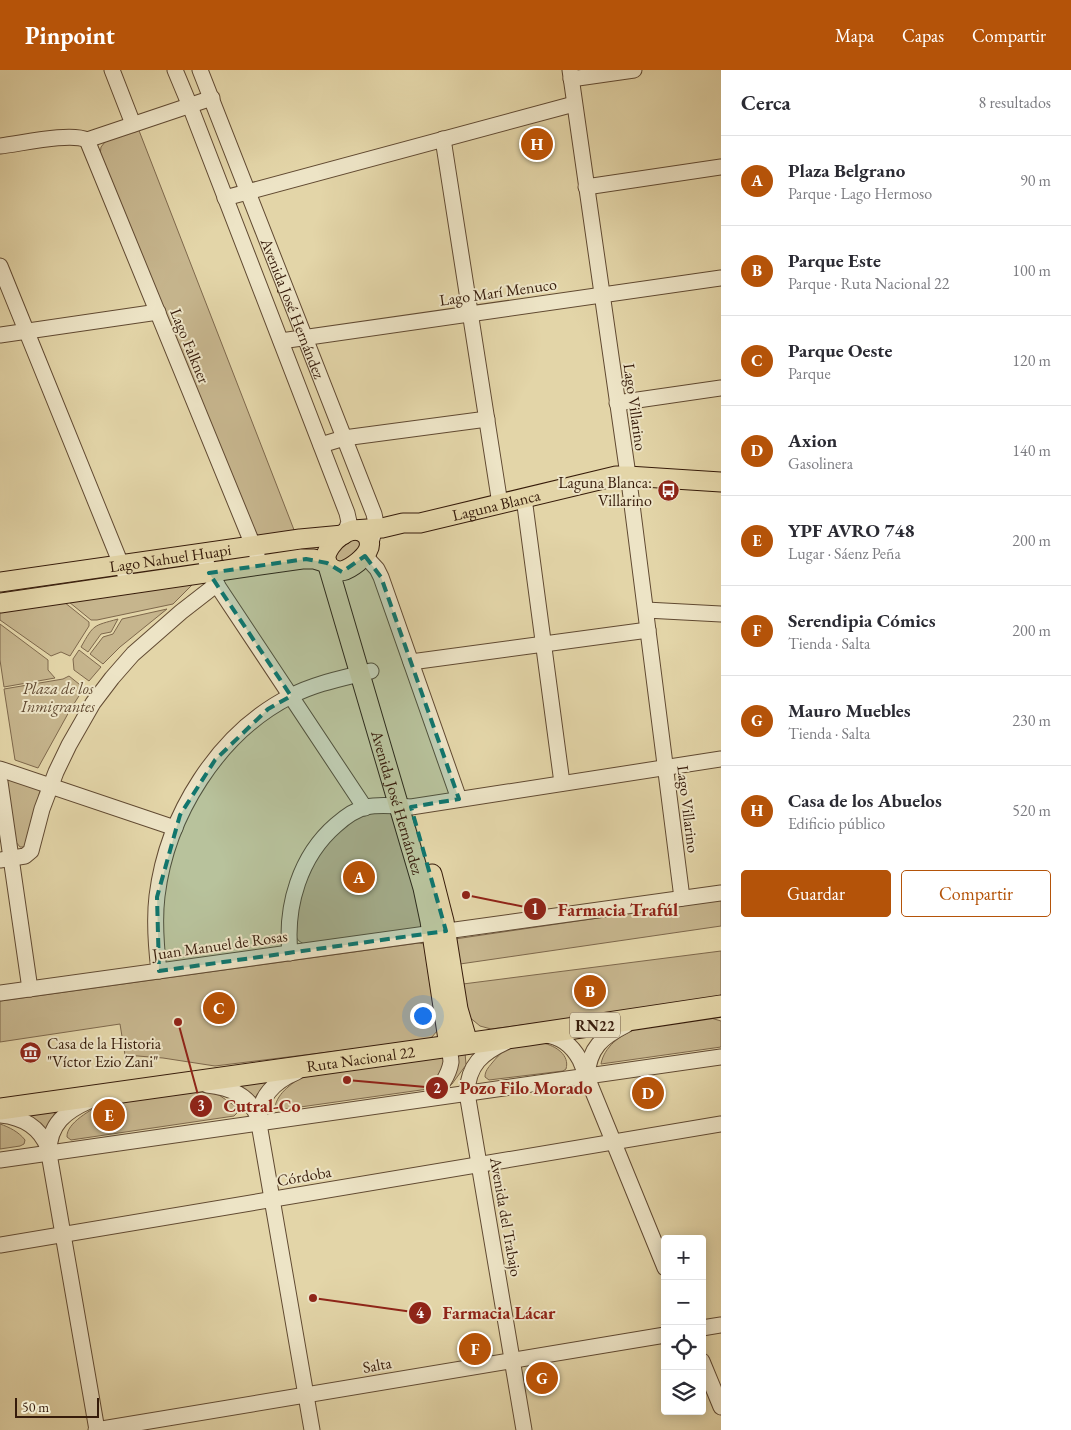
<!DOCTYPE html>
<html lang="es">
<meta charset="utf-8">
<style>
body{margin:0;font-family:"EB Garamond",serif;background:#f2f2f3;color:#2b2b33}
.controls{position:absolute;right:15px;bottom:15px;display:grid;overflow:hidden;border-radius:5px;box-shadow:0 2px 12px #0003}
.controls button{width:45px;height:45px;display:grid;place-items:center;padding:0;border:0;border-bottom:1px solid #e1e1e2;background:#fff;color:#2b2b33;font:25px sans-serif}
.scale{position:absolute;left:15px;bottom:12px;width:84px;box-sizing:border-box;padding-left:5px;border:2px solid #361b0a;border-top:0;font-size:14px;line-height:18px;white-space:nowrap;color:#361b0a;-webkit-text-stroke:4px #ede4c6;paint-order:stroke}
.you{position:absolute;left:422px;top:945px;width:18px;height:18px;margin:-12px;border:4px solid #fff;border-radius:50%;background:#1a73e8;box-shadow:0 0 0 8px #1a73e833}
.badge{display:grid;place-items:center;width:32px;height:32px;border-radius:50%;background:#b45309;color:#fff;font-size:16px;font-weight:700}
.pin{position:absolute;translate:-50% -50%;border:2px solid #fff;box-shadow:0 1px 5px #0006}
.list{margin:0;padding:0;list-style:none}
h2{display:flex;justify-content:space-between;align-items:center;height:65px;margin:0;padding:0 20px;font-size:21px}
h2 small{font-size:16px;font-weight:400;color:#7c7c81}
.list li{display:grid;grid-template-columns:32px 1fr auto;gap:15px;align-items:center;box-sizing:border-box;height:90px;padding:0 20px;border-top:1px solid #e1e1e2}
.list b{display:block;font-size:19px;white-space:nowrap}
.list p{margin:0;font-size:16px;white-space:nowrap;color:#7c7c81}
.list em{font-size:16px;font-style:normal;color:#7c7c81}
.actions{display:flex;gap:10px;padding:15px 20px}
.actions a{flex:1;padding:11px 0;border:1px solid #b45309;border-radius:5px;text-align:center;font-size:18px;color:#b45309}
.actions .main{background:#b45309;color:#fff}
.icon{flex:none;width:28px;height:28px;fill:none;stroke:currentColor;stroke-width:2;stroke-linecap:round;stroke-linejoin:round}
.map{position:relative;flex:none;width:721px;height:1360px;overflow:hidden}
header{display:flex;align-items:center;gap:30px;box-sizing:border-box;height:70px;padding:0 25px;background:#b45309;color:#fff}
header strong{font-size:24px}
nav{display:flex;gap:28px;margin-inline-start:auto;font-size:18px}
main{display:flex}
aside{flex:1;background:#fff}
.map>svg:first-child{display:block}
</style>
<header>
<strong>Pinpoint</strong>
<nav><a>Mapa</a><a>Capas</a><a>Compartir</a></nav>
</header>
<main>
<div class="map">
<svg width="721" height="1360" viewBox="0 0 721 1360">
<rect width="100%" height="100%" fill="#e3d5a8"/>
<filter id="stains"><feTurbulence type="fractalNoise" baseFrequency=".004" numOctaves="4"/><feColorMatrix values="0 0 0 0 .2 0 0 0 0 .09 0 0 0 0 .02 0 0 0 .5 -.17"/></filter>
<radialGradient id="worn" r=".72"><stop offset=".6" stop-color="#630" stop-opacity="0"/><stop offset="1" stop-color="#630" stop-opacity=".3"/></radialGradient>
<path fill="#c6b58d" stroke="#7e684c" d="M 138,58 L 296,465 L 260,467 L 255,462 L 100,85 L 101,77 L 105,72 Z
M 353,466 L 364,475 L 341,496 L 331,484 Z
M 115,505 L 115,508 L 6,526 L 4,523 L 4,519 Z
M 191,514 L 192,515 L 173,534 L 97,550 L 91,550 L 69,532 Z
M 64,532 L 89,552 L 89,556 L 70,586 L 61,582 L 51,586 L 0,550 L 0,542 Z
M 167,539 L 120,577 L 103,594 L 90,584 L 103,567 L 113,564 L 122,549 Z
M 118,549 L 111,562 L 101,564 L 88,582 L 81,577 C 94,554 93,556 118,549 Z
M 0,554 L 48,590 L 48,600 L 55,608 L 4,617 L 0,590 Z
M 79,580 L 101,597 L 89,611 L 74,600 L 73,589 Z
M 69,606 L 84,618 L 70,640 L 38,698 L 15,690 L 4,619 L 63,609 Z
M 8,709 L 39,718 L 40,721 L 26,775 L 24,777 L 20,777 L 16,772 L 7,711 Z
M 387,741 L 396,745 L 422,855 L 419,858 L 304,874 L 299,871 L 295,866 L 299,827 L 317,787 L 341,758 L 364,744 Z
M 721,830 L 721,856 L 460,894 L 463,914 L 721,881 L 721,929 L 491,959 L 480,956 L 468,946 L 455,869 Z
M 419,873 L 424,874 L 437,961 L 432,967 L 426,970 L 215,996 L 163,988 L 125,985 L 120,954 L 0,972 L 0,931 Z
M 711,948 L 721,951 L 721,977 L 601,994 C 604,977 620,965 636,959 Z
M 543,973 C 556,976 570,985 566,999 L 563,1001 L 489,1010 L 485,1007 C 485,1001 488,998 492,993 C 510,971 518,975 543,973 Z
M 465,982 L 466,995 L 452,1014 L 450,1015 L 454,984 Z
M 442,985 L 446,994 L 430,1018 L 428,1019 L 279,1040 L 275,1037 C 277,1023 294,1011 307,1005 Z
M 267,1011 L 254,1029 L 239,1014 Z
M 200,1020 L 219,1025 L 235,1036 L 237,1039 L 237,1043 L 234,1046 L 71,1070 L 67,1067 C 66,1053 92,1039 104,1033 Z
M 56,1041 L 45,1061 L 29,1044 Z
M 0,1054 C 9,1057 19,1062 25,1070 L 24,1074 L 20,1076 L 0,1079 Z"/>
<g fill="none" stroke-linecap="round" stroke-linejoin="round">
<defs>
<g id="minor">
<path d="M 112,0 L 133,54"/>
<path d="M 175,0 L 190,36 L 347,443 L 349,452 L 345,463"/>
<path id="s1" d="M 200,0 L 374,444 L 376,453 L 372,469"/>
<path d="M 570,0 L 630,419 L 682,828"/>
<path d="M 571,9 L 634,0"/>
<path d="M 443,69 L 500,434"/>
<path d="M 87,70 L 257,485"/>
<path d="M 0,76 C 20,74 70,62 87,70 L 212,28"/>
<path d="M 586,117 L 721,97"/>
<path d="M 225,128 L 574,34"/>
<path d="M 0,196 L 129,514"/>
<path d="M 0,265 L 158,242"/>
<path d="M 281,271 L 721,208"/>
<path d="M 617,333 L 721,318"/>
<path d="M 321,375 L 344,368 L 487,349"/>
<path d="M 524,428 L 562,713"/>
<path d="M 204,483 L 209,503 L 365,738"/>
<path d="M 365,486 L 377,499 L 381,507 L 459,729"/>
<path d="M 646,540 L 721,544"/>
<path d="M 411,592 L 648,560"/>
<path d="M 0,699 L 175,758"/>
<path d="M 0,712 L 30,919"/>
<path d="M 0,790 L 25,786 L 31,781 L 42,739 L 56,702 L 69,675 L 93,633 L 112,608 L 133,584 L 181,542 L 217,514"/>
<path d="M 290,883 C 285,836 300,786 336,755 C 345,747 354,740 366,737 C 380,734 396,736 411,737 L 721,689"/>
<path d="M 159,901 C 156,876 154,851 157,826 C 167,745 218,663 291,626 C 316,613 344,608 371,601"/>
<path d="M 0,923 L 721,823"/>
<path d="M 544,965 C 561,966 572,975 580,990 L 665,1198"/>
<path d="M 506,972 C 482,983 468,995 467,1023 L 524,1360"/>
<path d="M 587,1006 C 589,978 602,967 626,955"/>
<path d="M 207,1015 C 229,1017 250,1025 258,1048 L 312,1360"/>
<path d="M 430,1028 C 439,1020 449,1005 451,992 C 451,987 449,981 449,976"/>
<path d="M 0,1045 C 22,1047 40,1057 48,1078 L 97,1360"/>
<path d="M 259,1051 C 259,1026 275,1011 297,1002"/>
<path d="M 49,1082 C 49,1054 66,1041 89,1031"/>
<path d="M 0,1090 L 721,987"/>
<path d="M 0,1175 L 721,1054"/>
<path d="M 702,1258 L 721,1255"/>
<path d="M 702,1291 L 721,1337"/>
<path d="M 96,1360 L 665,1265"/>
</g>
<g id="major">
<path id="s2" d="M 353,460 L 382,458 L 403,453 L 420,453 L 616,406 L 628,406 L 721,412"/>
<path id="s3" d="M 328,495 C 338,506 348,500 358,492 C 365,486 374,477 367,466 C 354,449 325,474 326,489 L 423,818 L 430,851 L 449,976"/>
<path id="s4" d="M 0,512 L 300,469 L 343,465"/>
<path d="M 0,533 L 302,489 L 314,489 L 327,493"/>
<path d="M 432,804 L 444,851 L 458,939 L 468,973"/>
</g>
<g id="highway">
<path id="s5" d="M 0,1039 L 528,965 L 721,936"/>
</g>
</defs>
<use href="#minor" stroke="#614a32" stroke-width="17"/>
<use href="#major" stroke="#361b0a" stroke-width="21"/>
<use href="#highway" stroke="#361b0a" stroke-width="23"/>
<use href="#minor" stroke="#ede4c6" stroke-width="15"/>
<use href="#major" stroke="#e3d5a8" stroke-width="19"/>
<use href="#highway" stroke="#e3d5a8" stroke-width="21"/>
</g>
<path fill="#0f766e" fill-opacity="0.2" stroke="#0f766e" stroke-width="4" stroke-dasharray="10 6" stroke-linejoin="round" d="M 365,486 L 381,507 L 459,729 L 411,737 L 446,861 L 159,901 L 157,827 L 180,745 L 215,690 L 268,639 L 291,626 L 209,503 L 306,489 L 327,493 L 342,502 Z"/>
<defs>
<symbol id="bus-disc" viewBox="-11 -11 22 22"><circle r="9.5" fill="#8f2418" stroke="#ede4c6"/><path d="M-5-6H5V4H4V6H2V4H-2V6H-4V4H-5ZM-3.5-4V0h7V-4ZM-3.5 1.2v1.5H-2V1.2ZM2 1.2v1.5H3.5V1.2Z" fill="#fff"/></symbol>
<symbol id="museum-disc" viewBox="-11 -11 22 22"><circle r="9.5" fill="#8f2418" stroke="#ede4c6"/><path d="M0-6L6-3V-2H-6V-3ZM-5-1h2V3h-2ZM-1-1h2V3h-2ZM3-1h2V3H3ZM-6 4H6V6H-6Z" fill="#fff"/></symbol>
</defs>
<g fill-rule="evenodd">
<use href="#bus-disc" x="656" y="408" width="25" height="25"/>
<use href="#museum-disc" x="18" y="970" width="25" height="25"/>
</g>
<g text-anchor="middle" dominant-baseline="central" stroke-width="4" stroke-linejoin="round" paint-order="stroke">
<rect fill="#ede4c6" stroke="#6d5742" stroke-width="1" x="570" y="942.5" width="50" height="25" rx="4"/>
<g font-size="15" font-weight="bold" fill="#361b0a">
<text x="595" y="955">RN22</text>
</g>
<g font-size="16" fill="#361b0a" stroke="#ede4c6">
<text transform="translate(498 222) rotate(-8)">Lago Marí Menuco</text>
<text stroke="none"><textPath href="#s1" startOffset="256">Avenida José Hernández</textPath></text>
<text transform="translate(190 276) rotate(68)">Lago Falkner</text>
<text transform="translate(635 337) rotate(82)">Lago Villarino</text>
<text stroke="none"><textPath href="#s2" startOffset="146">Laguna Blanca</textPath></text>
<text stroke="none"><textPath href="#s4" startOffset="172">Lago Nahuel Huapi</textPath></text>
<text stroke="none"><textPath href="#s3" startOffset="376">Avenida José Hernández</textPath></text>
<text transform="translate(688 739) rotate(83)">Lago Villarino</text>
<text transform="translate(220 875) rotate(-8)">Juan Manuel de Rosas</text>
<text stroke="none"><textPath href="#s5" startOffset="364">Ruta Nacional 22</textPath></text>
<text transform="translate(304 1106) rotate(-10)">Córdoba</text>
<text transform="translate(506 1147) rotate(80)">Avenida del Trabajo</text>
<text transform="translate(377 1295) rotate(-10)">Salta</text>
</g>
<g font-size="16" fill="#361b0a" stroke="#ede4c6" text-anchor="end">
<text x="652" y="412">Laguna Blanca:<tspan x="652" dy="18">Villarino</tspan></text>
<text x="47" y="973" text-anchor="start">Casa de la Historia<tspan x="47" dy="18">"Víctor Ezio Zani"</tspan></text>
</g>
<g font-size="16" font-style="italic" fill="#614931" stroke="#ede4c6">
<text x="58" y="618">Plaza de los<tspan x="58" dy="18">Inmigrantes</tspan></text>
</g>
</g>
<path fill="none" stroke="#8f2418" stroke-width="2" d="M466 825L535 839M347 1010L437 1018M178 952L201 1036M313 1228L420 1243"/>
<g fill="#8f2418" stroke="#ede4c6" stroke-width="2">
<circle cx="466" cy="825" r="5"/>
<circle cx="347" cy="1010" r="5"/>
<circle cx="178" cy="952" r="5"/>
<circle cx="313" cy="1228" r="5"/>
<circle cx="535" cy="839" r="12"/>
<circle cx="437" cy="1018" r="12"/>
<circle cx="201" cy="1036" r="12"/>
<circle cx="420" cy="1243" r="12"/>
</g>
<g font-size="15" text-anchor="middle" font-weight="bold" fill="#fff">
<text x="535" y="844">1</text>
<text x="437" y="1023">2</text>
<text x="201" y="1041">3</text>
<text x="420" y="1248">4</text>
</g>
<g font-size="18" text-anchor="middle" font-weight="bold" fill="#8f2418" stroke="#ede4c6" stroke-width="4" stroke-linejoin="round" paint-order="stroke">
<text x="618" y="846">Farmacia Trafúl</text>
<text x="526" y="1024">Pozo Filo Morado</text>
<text x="262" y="1042">Cutral-Co</text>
<text x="499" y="1249">Farmacia Lácar</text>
</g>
<rect width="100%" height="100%" filter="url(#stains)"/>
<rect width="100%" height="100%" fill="url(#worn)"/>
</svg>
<div class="controls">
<button>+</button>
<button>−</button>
<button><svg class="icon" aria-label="locate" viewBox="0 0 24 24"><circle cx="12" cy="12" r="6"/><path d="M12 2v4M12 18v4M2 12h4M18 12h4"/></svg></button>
<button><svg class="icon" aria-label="layers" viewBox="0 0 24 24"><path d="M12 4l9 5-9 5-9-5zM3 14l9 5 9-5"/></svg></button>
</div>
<div class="scale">50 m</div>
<div class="you"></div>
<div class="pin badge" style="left:359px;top:807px">A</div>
<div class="pin badge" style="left:590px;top:921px">B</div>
<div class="pin badge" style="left:219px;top:938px">C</div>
<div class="pin badge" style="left:648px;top:1023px">D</div>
<div class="pin badge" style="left:109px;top:1045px">E</div>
<div class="pin badge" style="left:475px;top:1279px">F</div>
<div class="pin badge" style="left:542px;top:1308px">G</div>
<div class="pin badge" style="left:537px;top:74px">H</div>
</div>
<aside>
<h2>Cerca<small>8 resultados</small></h2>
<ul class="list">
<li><span class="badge">A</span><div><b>Plaza Belgrano</b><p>Parque · Lago Hermoso</p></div><em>90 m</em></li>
<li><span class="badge">B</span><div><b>Parque Este</b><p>Parque · Ruta Nacional 22</p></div><em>100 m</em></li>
<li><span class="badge">C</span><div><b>Parque Oeste</b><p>Parque</p></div><em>120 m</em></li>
<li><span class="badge">D</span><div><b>Axion</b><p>Gasolinera</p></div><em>140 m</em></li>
<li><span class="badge">E</span><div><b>YPF AVRO 748</b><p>Lugar · Sáenz Peña</p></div><em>200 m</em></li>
<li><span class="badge">F</span><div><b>Serendipia Cómics</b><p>Tienda · Salta</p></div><em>200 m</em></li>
<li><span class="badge">G</span><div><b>Mauro Muebles</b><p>Tienda · Salta</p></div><em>230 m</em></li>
<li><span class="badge">H</span><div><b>Casa de los Abuelos</b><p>Edificio público</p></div><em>520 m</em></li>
</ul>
<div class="actions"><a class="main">Guardar</a><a>Compartir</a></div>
</aside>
</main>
